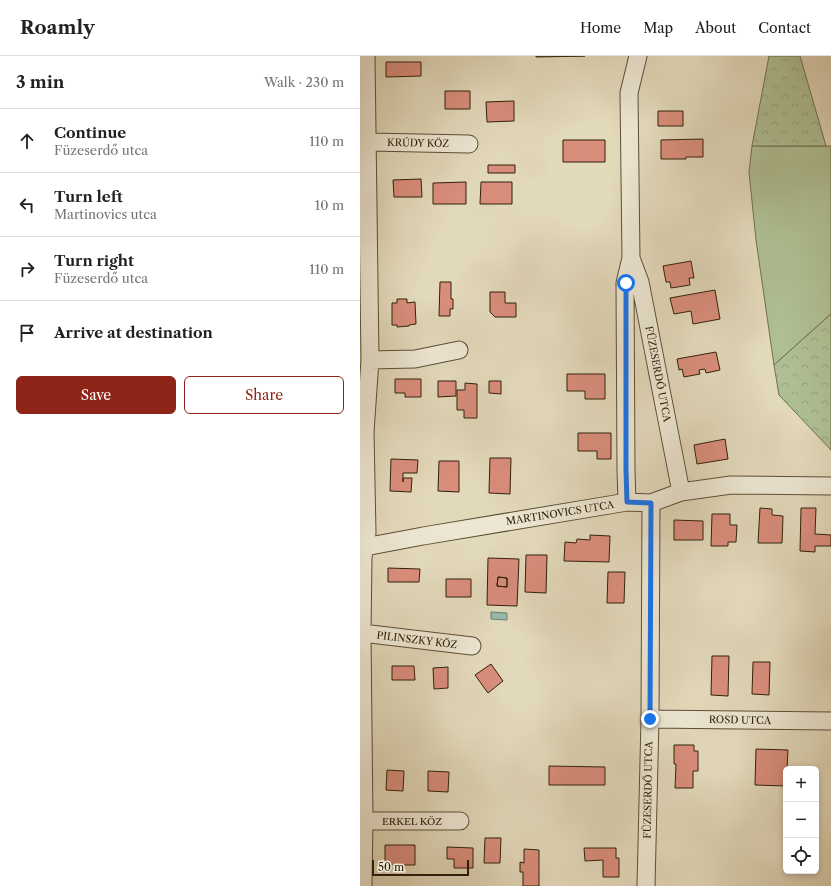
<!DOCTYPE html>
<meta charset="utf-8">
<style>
body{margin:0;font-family:"Libre Caslon Text",serif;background:#f6f6f6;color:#202124}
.controls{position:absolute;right:12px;bottom:12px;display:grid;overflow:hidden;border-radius:6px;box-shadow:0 2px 6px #0003}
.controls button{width:36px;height:36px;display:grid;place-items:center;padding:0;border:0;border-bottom:1px solid #e0e0e0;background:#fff;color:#202124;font:20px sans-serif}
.scale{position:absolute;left:12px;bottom:10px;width:97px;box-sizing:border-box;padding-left:4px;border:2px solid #31200a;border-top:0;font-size:11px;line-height:14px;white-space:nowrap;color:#31200a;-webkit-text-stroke:3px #ece6d2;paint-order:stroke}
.stop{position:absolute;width:12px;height:12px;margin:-9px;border:3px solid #1a73e8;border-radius:50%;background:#fff}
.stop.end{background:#1a73e8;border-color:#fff;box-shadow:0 1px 4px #0008}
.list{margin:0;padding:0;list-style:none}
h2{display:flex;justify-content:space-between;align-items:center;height:52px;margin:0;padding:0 16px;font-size:17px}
h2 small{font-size:13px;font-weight:400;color:#757577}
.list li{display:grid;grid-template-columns:26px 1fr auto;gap:12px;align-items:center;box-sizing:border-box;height:64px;padding:0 16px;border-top:1px solid #e0e0e0}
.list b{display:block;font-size:15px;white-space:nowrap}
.list p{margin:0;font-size:13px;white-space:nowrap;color:#757577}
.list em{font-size:13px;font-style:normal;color:#757577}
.actions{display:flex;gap:8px;padding:12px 16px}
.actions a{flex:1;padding:9px 0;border:1px solid #8f2418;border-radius:6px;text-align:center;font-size:14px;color:#8f2418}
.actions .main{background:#8f2418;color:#fff}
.icon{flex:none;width:22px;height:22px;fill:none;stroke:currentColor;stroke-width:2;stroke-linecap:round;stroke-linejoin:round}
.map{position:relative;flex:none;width:471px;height:830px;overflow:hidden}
header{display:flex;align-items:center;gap:24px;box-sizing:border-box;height:56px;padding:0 20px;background:#fff;border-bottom:1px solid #e0e0e0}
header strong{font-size:19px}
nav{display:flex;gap:22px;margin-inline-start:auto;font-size:14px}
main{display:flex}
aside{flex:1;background:#fff}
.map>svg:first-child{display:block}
</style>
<header>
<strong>Roamly</strong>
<nav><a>Home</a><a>Map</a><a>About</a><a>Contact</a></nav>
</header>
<main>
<aside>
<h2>3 min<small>Walk · 230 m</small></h2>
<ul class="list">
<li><svg class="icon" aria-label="ahead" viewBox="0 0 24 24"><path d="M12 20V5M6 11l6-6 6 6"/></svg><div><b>Continue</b><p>Füzeserdő utca</p></div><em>110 m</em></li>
<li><svg class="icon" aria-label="left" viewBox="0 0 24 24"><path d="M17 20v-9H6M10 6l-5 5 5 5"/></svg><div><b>Turn left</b><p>Martinovics utca</p></div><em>10 m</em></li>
<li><svg class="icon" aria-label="right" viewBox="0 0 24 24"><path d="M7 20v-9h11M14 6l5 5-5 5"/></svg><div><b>Turn right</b><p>Füzeserdő utca</p></div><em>110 m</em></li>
<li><svg class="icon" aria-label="arrive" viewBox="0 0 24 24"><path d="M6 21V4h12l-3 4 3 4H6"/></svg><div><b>Arrive at destination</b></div></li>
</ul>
<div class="actions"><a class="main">Save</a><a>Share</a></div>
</aside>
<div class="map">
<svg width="471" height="830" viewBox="0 0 471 830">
<defs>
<pattern id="forest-crowns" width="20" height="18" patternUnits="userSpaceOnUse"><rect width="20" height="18" fill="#afbf93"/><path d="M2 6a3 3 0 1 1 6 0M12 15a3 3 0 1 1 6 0" fill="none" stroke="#97a47d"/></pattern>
</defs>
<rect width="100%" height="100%" fill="#e2d8ba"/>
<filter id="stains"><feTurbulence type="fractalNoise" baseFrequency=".005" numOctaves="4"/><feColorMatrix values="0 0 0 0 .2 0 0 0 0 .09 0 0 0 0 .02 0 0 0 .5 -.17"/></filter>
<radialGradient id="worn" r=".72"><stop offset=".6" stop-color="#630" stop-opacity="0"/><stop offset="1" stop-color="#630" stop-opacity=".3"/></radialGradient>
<path fill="#afbf93" stroke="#70704e" d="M 392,90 L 471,90 L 471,258 L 414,309 L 396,184 L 389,116 Z"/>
<path fill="url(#forest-crowns)" stroke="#70704e" d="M 409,0 L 440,0 L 466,90 L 392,90 Z
M 471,258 L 471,394 L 419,339 L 414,309 Z"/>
<path fill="#95baaf" stroke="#6d7c6d" d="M 131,556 L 147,557 L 147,564 L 131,563 Z"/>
<path fill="#d98d7b" stroke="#31200a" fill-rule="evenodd" d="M 176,0 L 225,0 L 176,1 Z
M 26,6 L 61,6 L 61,20 L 26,21 Z
M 85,35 L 110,35 L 110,53 L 85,53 Z
M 154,45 L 154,65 L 127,66 L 126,46 Z
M 298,55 L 323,55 L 323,70 L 298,70 Z
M 343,83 L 343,101 L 326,101 L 326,103 L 301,103 L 301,84 Z
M 203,84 L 245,84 L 245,106 L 203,106 Z
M 128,109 L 155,109 L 155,117 L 128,117 Z
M 61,123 L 62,141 L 34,141 L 33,124 Z
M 106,126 L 106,148 L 73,148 L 73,127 Z
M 121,126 L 152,126 L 152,148 L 120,148 Z
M 331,205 L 334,222 L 329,222 L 330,229 L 311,232 L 310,226 L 306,226 L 303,210 Z
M 80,226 L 91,226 L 91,243 L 93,243 L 93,253 L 90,253 L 90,260 L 79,260 Z
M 355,234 L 360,263 L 333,268 L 331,255 L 314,258 L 310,242 Z
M 130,236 L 145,236 L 145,247 L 156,247 L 156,261 L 135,261 L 130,256 Z
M 37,243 L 47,243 L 47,247 L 55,246 L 56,268 L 49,269 L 49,270 L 37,271 L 37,269 L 32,269 L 32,247 L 37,247 Z
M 356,296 L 360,314 L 346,317 L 345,313 L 339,314 L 340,318 L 324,321 L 322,313 L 319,314 L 317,303 Z
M 207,318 L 245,318 L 245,343 L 225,343 L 225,335 L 207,335 Z
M 35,323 L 61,323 L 61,341 L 45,341 L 45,337 L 35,337 Z
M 78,325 L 96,325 L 96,340 L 78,341 Z
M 129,325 L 141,325 L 141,338 L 129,337 Z
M 105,327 L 117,328 L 117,362 L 104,362 L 104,354 L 97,354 L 97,334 L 105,334 Z
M 218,377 L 251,377 L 251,403 L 237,403 L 237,395 L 218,395 Z
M 365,383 L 368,403 L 337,408 L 334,389 Z
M 130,402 L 151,402 L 150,438 L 129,437 Z
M 31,403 L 58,404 L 57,417 L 43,417 L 43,426 L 43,422 L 52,422 L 51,436 L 30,435 Z
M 79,405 L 99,405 L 99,436 L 78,435 Z
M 400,452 L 412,453 L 412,459 L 423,460 L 422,487 L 398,487 Z
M 441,452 L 456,452 L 455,478 L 471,479 L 471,490 L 455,490 L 455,496 L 440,495 Z
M 352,458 L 370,458 L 370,469 L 377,469 L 376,486 L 368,486 L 368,490 L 351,490 Z
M 314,464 L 343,465 L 343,484 L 314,484 Z
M 230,479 L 250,480 L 249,506 L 204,505 L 205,486 L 216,487 L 217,483 L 230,484 Z
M 166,499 L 187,499 L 186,537 L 165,536 Z
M 128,502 L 159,503 L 157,550 L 127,549 ZM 138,521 L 147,522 L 147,531 L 137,530 Z
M 28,512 L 60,513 L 59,526 L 28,526 Z
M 248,516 L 265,516 L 264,547 L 247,547 Z
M 138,521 L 147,522 L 147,531 L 137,530 Z
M 86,523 L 111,523 L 111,541 L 86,541 Z
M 352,600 L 369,600 L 368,640 L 351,639 Z
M 393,606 L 410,606 L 409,639 L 392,638 Z
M 131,608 L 143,625 L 128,637 L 115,619 Z
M 32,610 L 54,610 L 55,624 L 32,624 Z
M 88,611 L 88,632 L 74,633 L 73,612 Z
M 314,689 L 334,689 L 334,695 L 338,695 L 338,715 L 333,715 L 333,732 L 315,732 L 316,708 L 314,708 Z
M 396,693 L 428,694 L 426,730 L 395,729 Z
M 189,710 L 245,711 L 245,729 L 189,729 Z
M 27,714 L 44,715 L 43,735 L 26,734 Z
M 68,715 L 89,716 L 88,736 L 68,735 Z
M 125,782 L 141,782 L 140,807 L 124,807 Z
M 25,789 L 55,789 L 55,809 L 25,809 Z
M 87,791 L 113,792 L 113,812 L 94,812 L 94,803 L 87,803 Z
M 224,792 L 256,792 L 256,802 L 259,802 L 259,821 L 243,821 L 243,804 L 225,805 Z
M 164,793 L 179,794 L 179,830 L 163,830 L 163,816 L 160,816 L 160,806 L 164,807 Z"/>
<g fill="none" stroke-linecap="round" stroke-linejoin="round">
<defs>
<path id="minor" d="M 8,86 L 109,88
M 271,202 L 280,226 L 321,436
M 10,304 L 55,303 L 99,294
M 267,446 L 266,414 L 265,227 L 271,202 L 269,37 L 278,0
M 0,492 L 63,480 L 267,446 L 291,447 L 321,436 L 371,429 L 471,430
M 2,577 L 112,590
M 290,663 L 471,665
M 4,765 L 100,765
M 3,830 L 4,765 L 2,577 L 3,501 L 7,477 L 5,376 L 10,304 L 6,0
M 286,830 L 290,663 L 291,447"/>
</defs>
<use href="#minor" stroke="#5d4e36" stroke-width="19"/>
<use href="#minor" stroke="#ece6d2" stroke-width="17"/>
</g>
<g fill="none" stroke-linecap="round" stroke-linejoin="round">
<path stroke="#1a73e8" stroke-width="5" d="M 266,227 L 266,414 L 267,446 L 291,447 L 290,663"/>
</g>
<g text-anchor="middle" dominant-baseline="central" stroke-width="3" stroke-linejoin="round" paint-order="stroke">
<g font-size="10" fill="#31200a" stroke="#ece6d2">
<text transform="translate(58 87) rotate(1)">KRÚDY KÖZ</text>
<text transform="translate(298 318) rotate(79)">FÜZESERDŐ UTCA</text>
<text transform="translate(200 457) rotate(-9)">MARTINOVICS UTCA</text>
<text transform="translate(57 584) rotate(7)">PILINSZKY KÖZ</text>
<text transform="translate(380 664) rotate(1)">ROSD UTCA</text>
<text transform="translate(288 734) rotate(-89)">FÜZESERDŐ UTCA</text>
<text x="52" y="765">ERKEL KÖZ</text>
</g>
</g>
<rect width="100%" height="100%" filter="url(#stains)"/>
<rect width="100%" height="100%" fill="url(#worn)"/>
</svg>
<div class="controls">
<button>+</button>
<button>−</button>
<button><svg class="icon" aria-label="locate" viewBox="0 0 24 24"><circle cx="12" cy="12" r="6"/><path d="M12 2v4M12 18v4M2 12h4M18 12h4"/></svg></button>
</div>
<div class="scale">50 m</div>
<div class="stop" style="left:266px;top:227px"></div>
<div class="stop end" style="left:290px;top:663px"></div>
</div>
</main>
